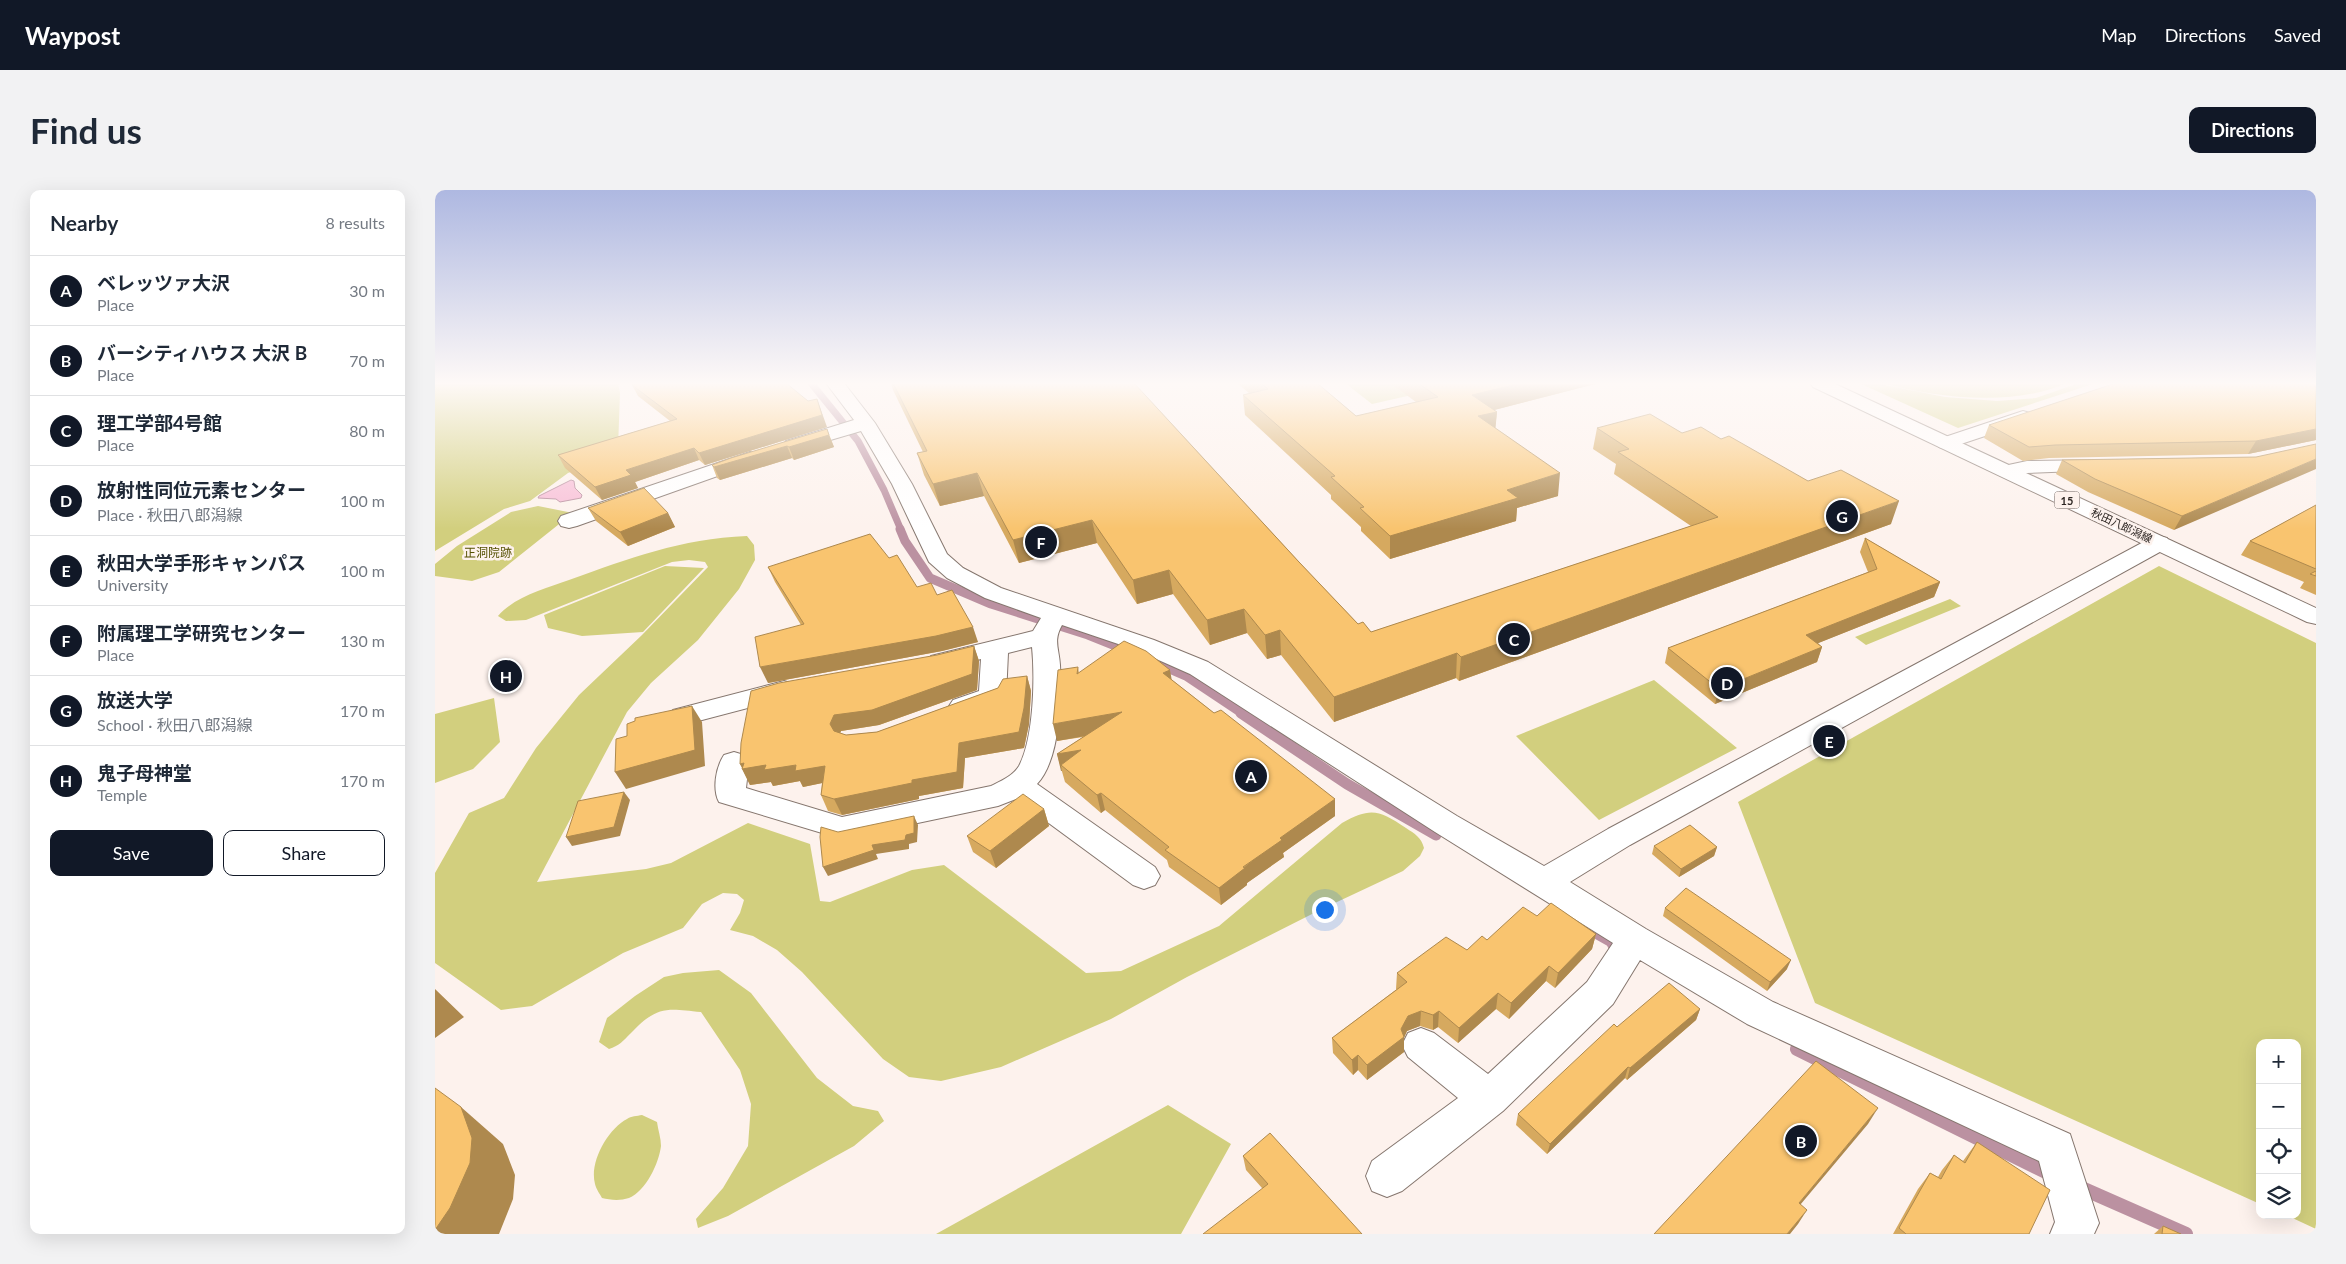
<!DOCTYPE html>
<meta charset="utf-8">
<style>
body{margin:0;font-family:Lato,"Noto Sans JP",sans-serif;background:#f2f2f3;color:#1f2937}
.controls{position:absolute;right:15px;bottom:15px;display:grid;overflow:hidden;border-radius:10px;box-shadow:0 5px 20px #0002}
.controls button{width:45px;height:45px;display:grid;place-items:center;padding:0;border:0;border-bottom:1px solid #e0e1e3;background:#fff;color:#1f2937;font:25px sans-serif}
.you{position:absolute;left:889px;top:719px;width:18px;height:18px;margin:-12px;border:4px solid #fff;border-radius:50%;background:#1a73e8;box-shadow:0 0 0 8px #1a73e833}
.badge{display:grid;place-items:center;width:32px;height:32px;border-radius:50%;background:#111827;color:#fff;font-size:16px;font-weight:700}
.pin{position:absolute;translate:-50% -50%;border:2px solid #fff;box-shadow:0 1px 5px #0006}
.list{margin:0;padding:0;list-style:none}
h2{display:flex;justify-content:space-between;align-items:center;height:65px;margin:0;padding:0 20px;font-size:21px}
h2 small{font-size:16px;font-weight:400;color:#747a83}
.list li{display:grid;grid-template-columns:32px 1fr auto;gap:15px;align-items:center;box-sizing:border-box;height:70px;padding:0 20px;border-top:1px solid #e0e1e3}
.list b{display:block;font-size:19px;white-space:nowrap}
.list p{margin:0;font-size:16px;white-space:nowrap;color:#747a83}
.list em{font-size:16px;font-style:normal;color:#747a83}
.actions{display:flex;gap:10px;padding:15px 20px}
.actions a{flex:1;padding:11px 0;border:1px solid #111827;border-radius:10px;text-align:center;font-size:18px;color:#111827}
.actions .main{background:#111827;color:#fff}
.icon{flex:none;width:28px;height:28px;fill:none;stroke:currentColor;stroke-width:2;stroke-linecap:round;stroke-linejoin:round}
.map{position:relative;flex:none;width:1881px;height:1044px;overflow:hidden;border-radius:10px}
header{display:flex;align-items:center;gap:30px;box-sizing:border-box;height:70px;padding:0 25px;background:#111827;color:#fff}
header strong{font-size:24px}
nav{display:flex;gap:28px;margin-inline-start:auto;font-size:18px}
.intro{display:flex;align-items:center;justify-content:space-between;box-sizing:border-box;height:120px;padding:0 30px}
h1{margin:0;font-size:35px}
.button{padding:12px 22px;border-radius:10px;background:#111827;color:#fff;font-size:18px;font-weight:700}
main{display:flex;gap:30px;padding:0 30px}
aside{flex:1;background:#fff;border-radius:10px;box-shadow:0 5px 20px #0002}
.map>svg:first-child{display:block}
</style>
<header>
<strong>Waypost</strong>
<nav><a>Map</a><a>Directions</a><a>Saved</a></nav>
</header>
<div class="intro"><h1>Find us</h1><a class="button">Directions</a></div>
<main>
<aside>
<h2>Nearby<small>8 results</small></h2>
<ul class="list">
<li><span class="badge">A</span><div><b>ベレッツァ大沢</b><p>Place</p></div><em>30 m</em></li>
<li><span class="badge">B</span><div><b>バーシティハウス 大沢 B</b><p>Place</p></div><em>70 m</em></li>
<li><span class="badge">C</span><div><b>理工学部4号館</b><p>Place</p></div><em>80 m</em></li>
<li><span class="badge">D</span><div><b>放射性同位元素センター</b><p>Place · 秋田八郎潟線</p></div><em>100 m</em></li>
<li><span class="badge">E</span><div><b>秋田大学手形キャンパス</b><p>University</p></div><em>100 m</em></li>
<li><span class="badge">F</span><div><b>附属理工学研究センター</b><p>Place</p></div><em>130 m</em></li>
<li><span class="badge">G</span><div><b>放送大学</b><p>School · 秋田八郎潟線</p></div><em>170 m</em></li>
<li><span class="badge">H</span><div><b>鬼子母神堂</b><p>Temple</p></div><em>170 m</em></li>
</ul>
<div class="actions"><a class="main">Save</a><a>Share</a></div>
</aside>
<div class="map">
<svg width="1881" height="1044" viewBox="0 0 1881 1044">
<rect width="100%" height="100%" fill="#fdf2ed"/>
<path fill="#d2cf7e" d="M 0,193 L 183,193 L 185,203 L 183,258 L 172,269 L 133,283 L 95,311 L 69,319 L 0,361 Z
M 910,193 L 1012,193 L 1012,197 L 937,214 Z
M 1424,193 L 1440,193 L 1510,207 L 1562,211 L 1601,208 L 1644,193 L 1661,193 L 1523,238 Z
M 1447,193 L 1631,193 C 1580,217 1500,208 1447,193 Z
M 103,316 L 138,323 L 64,382 L 37,391 L 0,386 L 0,374 L 22,356 L 76,322 Z
M 312,346 L 319,355 L 320,370 L 304,399 L 263,450 L 216,493 L 192,522 L 102,692 L 211,679 L 236,673 L 313,633 L 375,654 L 385,711 L 395,712 L 477,680 L 509,675 L 651,783 L 686,781 L 784,736 L 907,633 C 936,617 944,620 971,638 C 980,644 986,647 989,658 L 985,666 L 968,681 L 885,720 L 752,787 L 676,829 L 566,877 L 506,891 L 474,887 L 448,869 L 367,782 L 342,760 L 318,746 L 295,740 L 305,723 L 309,710 L 302,704 L 288,703 L 267,714 L 248,738 L 188,763 L 97,816 L 66,820 L 0,773 L 0,683 L 34,623 L 69,608 L 101,558 L 144,505 L 207,445 L 273,377 L 270,372 L 254,370 L 237,372 L 91,430 L 71,431 L 63,426 C 79,407 111,398 134,390 C 195,368 245,349 312,346 Z
M 230,376 L 269,378 L 208,442 L 147,446 L 113,438 L 109,425 Z
M 1724,376 L 1881,453 L 1881,1039 L 1851,1025 L 1862,1025 L 1862,853 L 1825,853 L 1825,1014 L 1380,813 L 1303,612 Z
M 1515,409 L 1526,416 L 1431,455 L 1420,447 Z
M 1219,490 L 1302,558 L 1164,630 L 1081,546 Z
M 59,508 L 65,552 L 38,579 L 0,593 L 0,524 Z
M 284,780 L 316,803 L 382,888 L 418,916 L 443,921 L 449,931 L 419,956 L 293,1026 L 263,1038 L 261,1029 L 288,998 L 313,956 L 316,914 L 305,880 L 266,822 C 230,818 222,816 196,843 C 188,851 184,856 174,859 L 164,852 L 172,828 L 200,806 L 229,787 L 248,783 Z
M 733,915 L 796,954 L 746,1044 L 501,1044 Z
M 207,925 L 222,932 C 223,940 226,948 226,956 C 224,973 211,1001 194,1008 C 185,1011 175,1010 167,1008 C 165,1004 161,999 160,994 C 154,972 173,939 192,929 C 196,926 202,926 207,925 Z"/>
<path fill="#f8bfd7" stroke="#bb91a1" d="M 136,290 L 139,291 L 140,298 L 147,305 L 146,308 L 125,312 L 121,309 L 103,308 L 104,306 Z"/>
<g fill="none" stroke-linecap="round" stroke-linejoin="round">
<path stroke="#bb91a1" stroke-width="7" d="M 376,193 L 423,251 L 449,300 L 466,340"/>
<path stroke="#bb91a1" stroke-width="9" d="M 465,339 L 470,351 L 495,388 L 556,414 L 653,445 L 693,461
M 721,473 L 751,486 L 808,524"/>
<path stroke="#bb91a1" stroke-width="11" d="M 806,523 L 912,594 L 1001,645
M 1143,733 L 1182,755"/>
<path stroke="#bb91a1" stroke-width="14" d="M 1179,754 L 1183,756
M 1362,859 L 1617,985
M 1642,996 L 1751,1044"/>
<defs>
<path id="minor" d="M 391,193 L 409,193 L 440,233 L 477,294 L 512,364 L 528,378 L 566,398 L 719,450 L 773,472 L 1022,626 L 1109,676 L 1173,639 L 1716,348 L 1724,346 L 1732,348 L 1735,353 L 1732,358 L 1195,655 L 1135,692 L 1211,739 L 1338,812 L 1635,944 L 1664,1033 L 1659,1044 L 1615,1044 L 1620,1032 L 1604,971 L 1312,834 L 1205,770 L 1178,814 L 1068,921 L 967,1001 L 952,1007 L 937,1001 L 931,986 L 937,971 L 1023,908 L 973,867 L 967,855 L 973,843 L 986,838 L 999,843 L 1053,884 L 1152,792 L 1178,753 L 1000,642 L 755,484 L 701,460 L 627,435 C 618,451 624,458 625,475 C 627,507 625,570 602,594 L 720,677 L 725,686 L 720,695 L 709,699 L 698,695 L 581,609 L 563,616 L 407,649 L 284,612 C 277,599 281,577 289,565 L 299,562 L 309,565 L 314,572 L 311,598 L 407,627 L 556,596 C 566,591 578,586 584,576 C 599,548 600,487 597,457 L 573,463 L 571,506 L 567,512 L 528,525 L 518,522 L 514,516 L 518,510 L 544,501 L 546,469 L 505,480 L 496,478 L 492,472 L 496,466 L 598,441 L 606,428 L 550,408 L 512,388 L 494,372 L 457,294 L 426,241 L 358,261 L 351,259 L 348,255 L 351,251 L 419,230 Z
M 1588,221 L 1595,223 L 1597,227 L 1595,231 L 1511,259 L 1504,257 L 1501,253 L 1504,249 Z
M 315,262 L 322,264 L 325,268 L 322,272 L 142,336 L 134,338 L 126,336 L 123,331 L 126,326 Z
M 1661,270 L 1668,272 L 1671,276 L 1668,280 L 1592,283 L 1571,287 L 1564,285 L 1561,281 L 1564,277 L 1592,271 Z
M 349,491 L 358,494 L 362,500 L 358,506 L 248,535 L 238,532 L 234,526 L 238,520 Z"/>
<path id="major" d="M 1375,193 L 1398,193 L 1881,418 L 1881,434 L 1872,432 L 1378,197 Z"/>
</defs>
<use href="#minor" stroke="#85766e" stroke-width="2"/>
<use href="#major" stroke="#85766e" stroke-width="2"/>
<use href="#minor" fill="#fff" fill-rule="evenodd"/>
<use href="#major" fill="#fff" fill-rule="evenodd"/>
</g>
<path fill="#d6a95f" d="M 456,193 L 699,193 L 864,372 L 923,434 L 936,442 L 1256,336 L 1179,284 L 1181,274 L 1158,259 L 1162,238 L 1247,243 L 1286,249 L 1373,291 L 1456,334 L 1024,491 L 1021,488 L 899,532 L 846,465 L 832,469 L 812,443 L 775,455 L 738,404 L 702,414 L 662,353 L 584,373 L 549,306 L 505,316 L 489,285 L 482,263 L 488,262 L 458,200 Z
M 802,193 L 882,193 L 921,226 L 981,212 L 955,193 L 1164,193 L 1059,220 L 1062,222 L 1060,238 L 1123,306 L 1082,318 L 1081,331 L 955,369 L 926,341 L 926,337 L 896,309 L 896,305 L 810,225 L 808,205 L 814,203 Z
M 1881,193 L 1881,250 L 1813,264 L 1614,268 L 1588,271 L 1549,248 L 1554,235 Z
M 197,195 L 392,237 L 270,275 L 264,270 L 200,292 L 203,298 L 167,310 L 130,278 L 123,265 L 235,231 L 203,206 Z
M 392,239 L 399,257 L 359,270 L 357,268 L 285,290 L 282,288 L 277,275 Z
M 1821,267 L 1739,340 L 1653,302 L 1621,284 L 1627,270 Z
M 1881,315 L 1881,405 L 1865,398 L 1869,392 L 1806,365 L 1815,351 Z
M 153,318 L 233,323 L 240,337 L 193,356 L 161,331 Z
M 1430,348 L 1505,392 L 1499,407 L 1383,453 L 1387,457 L 1382,472 L 1280,514 L 1230,473 L 1233,458 L 1433,382 L 1425,362 Z
M 454,368 L 482,397 L 502,405 L 543,452 L 507,461 L 333,493 L 366,435 L 340,392 L 333,377 Z
M 539,456 L 544,471 L 542,500 L 444,535 L 406,541 L 405,543 L 411,545 L 442,542 L 563,498 L 592,486 L 596,501 L 594,534 L 589,558 L 530,568 L 528,598 L 484,606 L 484,609 L 407,625 L 393,621 L 386,605 L 387,593 L 368,597 L 365,591 L 338,596 L 336,592 L 315,595 L 305,574 L 502,465 Z
M 643,477 L 644,483 L 737,490 L 779,523 L 900,609 L 900,626 L 848,663 L 849,667 L 812,693 L 812,695 L 786,715 L 734,677 L 732,670 L 670,620 L 666,623 L 630,592 L 622,564 L 648,547 L 622,551 Z
M 609,619 L 614,636 L 561,678 L 538,662 L 532,646 Z
M 1219,656 L 1282,657 L 1279,666 L 1244,687 L 1217,664 Z
M 1230,718 L 1352,779 L 1332,801 L 1228,726 Z
M 1102,726 L 1161,744 L 1157,759 L 1120,798 L 1111,791 L 1074,829 L 1061,819 L 1023,853 L 1003,837 L 998,840 L 985,836 L 972,841 L 969,847 L 969,862 L 932,890 L 923,880 L 918,885 L 898,863 L 897,848 L 962,799 L 961,799 L 962,783 L 1032,760 Z
M 1265,819 L 1261,830 L 1192,890 L 1190,888 L 1112,964 L 1081,935 L 1083,924 L 1182,837 Z
M 1542,952 L 1594,1044 L 1458,1044 L 1483,999 L 1495,983 L 1503,987 L 1507,980 L 1519,965 L 1528,971 Z
M 808,966 L 927,1044 L 827,998 L 811,980 Z
M 1728,1036 L 1746,1044 L 1719,1044 Z"/>
<path fill="#ae894e" d="M 1086,193 L 1164,193 L 1036,226 L 1037,205 Z
M 382,209 L 392,237 L 270,275 L 264,263 Z
M 1062,222 L 1060,243 L 1043,226 Z
M 1881,239 L 1881,250 L 1813,264 L 1821,251 Z
M 394,245 L 399,257 L 359,270 L 354,257 Z
M 352,256 L 357,268 L 285,290 L 279,277 Z
M 259,258 L 264,270 L 200,292 L 203,298 L 167,310 L 160,297 L 191,280 Z
M 1881,269 L 1881,279 L 1739,340 L 1747,326 Z
M 542,283 L 549,306 L 505,316 L 498,294 Z
M 1125,283 L 1123,306 L 1082,318 L 1081,331 L 955,369 L 955,346 L 1072,300 Z
M 1464,311 L 1456,334 L 1024,491 L 1026,467 Z
M 233,323 L 240,337 L 193,356 L 185,342 Z
M 657,330 L 662,353 L 584,373 L 578,350 Z
M 734,380 L 738,404 L 702,414 L 698,390 Z
M 1505,392 L 1499,407 L 1366,460 L 1371,445 Z
M 809,419 L 812,443 L 775,455 L 772,430 Z
M 538,437 L 543,452 L 507,461 L 333,493 L 325,477 Z
M 845,440 L 846,465 L 832,469 L 830,445 Z
M 539,456 L 544,471 L 542,500 L 444,535 L 406,541 L 402,550 L 395,534 L 399,525 Z
M 1387,457 L 1382,472 L 1280,514 L 1284,499 Z
M 1022,463 L 1021,488 L 899,532 L 899,507 Z
M 735,480 L 738,497 L 728,483 Z
M 592,486 L 596,501 L 594,534 L 589,558 L 530,568 L 528,598 L 484,606 L 484,609 L 407,625 L 399,609 L 477,590 L 524,553 Z
M 257,516 L 267,532 L 270,576 L 191,599 L 180,582 Z
M 687,522 L 690,539 L 622,551 L 618,534 Z
M 646,560 L 626,575 L 627,581 L 626,581 L 622,564 Z
M 309,573 L 331,575 L 390,576 L 397,591 L 368,597 L 365,591 L 338,596 L 336,592 L 315,595 L 307,579 L 308,579 L 305,574 Z
M 189,602 L 195,610 L 185,646 L 137,656 L 131,647 Z
M 666,603 L 670,620 L 666,623 L 662,605 Z
M 900,609 L 900,626 L 848,663 L 849,667 L 812,693 L 812,695 L 786,715 L 784,698 L 845,648 Z
M 609,619 L 614,636 L 561,678 L 555,661 Z
M 479,626 L 483,635 L 482,652 L 474,654 L 474,659 L 441,664 L 443,669 L 393,686 L 388,677 L 437,655 L 471,645 Z
M 1282,657 L 1279,666 L 1244,687 L 1246,679 Z
M 1161,744 L 1157,759 L 1120,798 L 1123,783 Z
M 1356,770 L 1352,779 L 1332,801 L 1335,792 Z
M 1114,776 L 1111,791 L 1074,829 L 1076,813 Z
M 0,799 L 29,827 L 0,848 Z
M 1063,803 L 1061,819 L 1023,853 L 1024,838 Z
M 1265,819 L 1261,830 L 1192,890 L 1195,878 Z
M 986,821 L 985,836 L 972,841 L 969,848 L 969,862 L 932,890 L 932,875 L 966,839 L 973,826 Z
M 1004,821 L 1003,837 L 998,840 L 998,825 Z
M 923,865 L 923,880 L 918,885 L 917,870 Z
M 1193,877 L 1190,888 L 1112,964 L 1115,954 Z
M 26,917 L 68,954 L 80,985 L 78,1009 L 64,1044 L 0,1044 L 0,1040 Z
M 1443,918 L 1433,934 L 1355,1027 L 1364,1013 Z
M 1372,1020 L 1363,1034 L 1355,1044 L 1352,1044 Z"/>
<path fill="#f9c46f" stroke="#ae894e" d="M 201,193 L 351,193 L 373,211 L 382,209 L 387,225 L 264,263 L 259,258 L 191,280 L 196,285 L 160,297 L 123,265 L 242,229 L 197,195 Z
M 458,193 L 699,193 L 864,372 L 923,434 L 928,432 L 936,442 L 1283,327 L 1183,262 L 1194,259 L 1162,238 L 1215,224 L 1247,243 L 1266,237 L 1286,249 L 1294,246 L 1373,291 L 1406,280 L 1464,311 L 1026,467 L 1022,463 L 899,507 L 845,440 L 830,445 L 809,419 L 772,430 L 734,380 L 698,390 L 657,330 L 578,350 L 542,283 L 498,294 L 482,263 L 492,261 Z
M 826,193 L 882,193 L 921,226 L 1003,207 L 983,193 L 1086,193 L 1037,205 L 1062,222 L 1043,226 L 1125,283 L 1072,300 L 1083,308 L 955,346 L 925,318 L 929,317 L 896,287 L 900,286 L 808,205 L 833,199 Z
M 1681,193 L 1881,193 L 1881,239 L 1821,251 L 1620,255 L 1594,257 L 1554,235 Z
M 392,239 L 394,245 L 354,257 L 352,256 L 279,277 L 277,275 L 296,268 Z
M 1881,254 L 1881,269 L 1747,326 L 1660,289 L 1627,270 L 1821,267 Z
M 209,298 L 233,323 L 185,342 L 153,318 Z
M 1881,315 L 1881,379 L 1815,351 Z
M 435,344 L 454,368 L 462,365 L 482,397 L 496,393 L 502,405 L 517,400 L 538,437 L 501,446 L 325,477 L 320,447 L 369,434 L 333,377 Z
M 1430,348 L 1505,392 L 1371,445 L 1387,457 L 1284,499 L 1233,458 L 1442,379 Z
M 1881,381 L 1881,386 L 1875,384 Z
M 689,451 L 711,461 L 735,480 L 728,483 L 779,523 L 786,520 L 900,609 L 845,648 L 847,650 L 808,677 L 810,678 L 784,698 L 730,660 L 734,657 L 666,603 L 662,605 L 626,575 L 646,560 L 622,564 L 687,522 L 618,534 L 623,480 L 643,477 L 642,484 Z
M 539,456 L 537,484 L 437,520 L 399,525 L 395,534 L 399,541 L 411,545 L 442,542 L 563,498 L 568,489 L 592,486 L 589,518 L 584,542 L 524,553 L 522,582 L 477,590 L 477,593 L 399,609 L 386,605 L 390,576 L 360,581 L 361,575 L 329,580 L 331,575 L 307,579 L 309,573 L 305,574 L 306,553 L 316,501 L 344,493 L 502,465 Z
M 257,516 L 260,560 L 180,582 L 181,549 L 192,546 L 192,534 L 200,531 L 200,528 Z
M 189,602 L 179,637 L 131,647 L 143,611 Z
M 588,604 L 609,619 L 555,661 L 532,646 Z
M 479,626 L 479,643 L 471,645 L 470,650 L 437,655 L 439,660 L 388,677 L 385,647 L 386,637 L 403,642 Z
M 1255,635 L 1282,657 L 1246,679 L 1219,656 Z
M 1251,698 L 1356,770 L 1335,792 L 1230,718 Z
M 1116,713 L 1161,744 L 1123,783 L 1114,776 L 1076,813 L 1063,803 L 1024,838 L 1004,821 L 998,825 L 986,821 L 973,826 L 966,839 L 969,847 L 932,875 L 923,865 L 917,870 L 897,848 L 972,792 L 962,783 L 1011,747 L 1032,760 L 1047,746 L 1052,750 L 1088,717 L 1102,726 Z
M 1234,793 L 1265,819 L 1195,878 L 1193,877 L 1115,954 L 1083,924 L 1179,834 L 1182,837 Z
M 1381,871 L 1443,918 L 1364,1013 L 1372,1020 L 1352,1044 L 1219,1044 Z
M 0,898 L 26,917 L 37,948 L 35,973 L 15,1018 L 0,1040 Z
M 835,943 L 927,1044 L 768,1044 L 833,994 L 808,966 Z
M 1542,952 L 1615,1000 L 1594,1044 L 1471,1044 L 1464,1038 L 1495,983 L 1506,989 L 1519,965 L 1530,973 Z
M 1728,1036 L 1746,1044 L 1727,1044 Z"/>
<linearGradient id="sky" x2="0" y2="1"><stop stop-color="#aeb8e1"/><stop offset="0.57" stop-color="#fef9f7"/><stop offset="1" stop-color="#fef9f7" stop-opacity="0"/></linearGradient>
<rect width="1881" height="339" fill="url(#sky)"/>
<g text-anchor="middle" dominant-baseline="central" stroke-width="5" stroke-linejoin="round" paint-order="stroke">
<rect fill="#fdf2ed" stroke="#6b625f" stroke-width="1" x="1619.5" y="301.5" width="25" height="17" rx="4"/>
<g font-size="11" font-weight="bold" fill="#2c2522">
<text x="1632" y="310">15</text>
</g>
<g font-size="11" fill="#2c2522" stroke="#fdf2ed">
<text transform="translate(1687 335) rotate(25)">秋田八郎潟線</text>
</g>
<g font-size="12" fill="#555103" stroke="#fdf2ed">
<text x="53" y="362">正洞院跡</text>
</g>
</g>
</svg>
<div class="controls">
<button>+</button>
<button>−</button>
<button><svg class="icon" aria-label="locate" viewBox="0 0 24 24"><circle cx="12" cy="12" r="6"/><path d="M12 2v4M12 18v4M2 12h4M18 12h4"/></svg></button>
<button><svg class="icon" aria-label="layers" viewBox="0 0 24 24"><path d="M12 4l9 5-9 5-9-5zM3 14l9 5 9-5"/></svg></button>
</div>
<div class="you"></div>
<div class="pin badge" style="left:816px;top:586px">A</div>
<div class="pin badge" style="left:1366px;top:951px">B</div>
<div class="pin badge" style="left:1079px;top:449px">C</div>
<div class="pin badge" style="left:1292px;top:493px">D</div>
<div class="pin badge" style="left:1394px;top:551px">E</div>
<div class="pin badge" style="left:606px;top:352px">F</div>
<div class="pin badge" style="left:1407px;top:326px">G</div>
<div class="pin badge" style="left:71px;top:486px">H</div>
</div>
</main>
